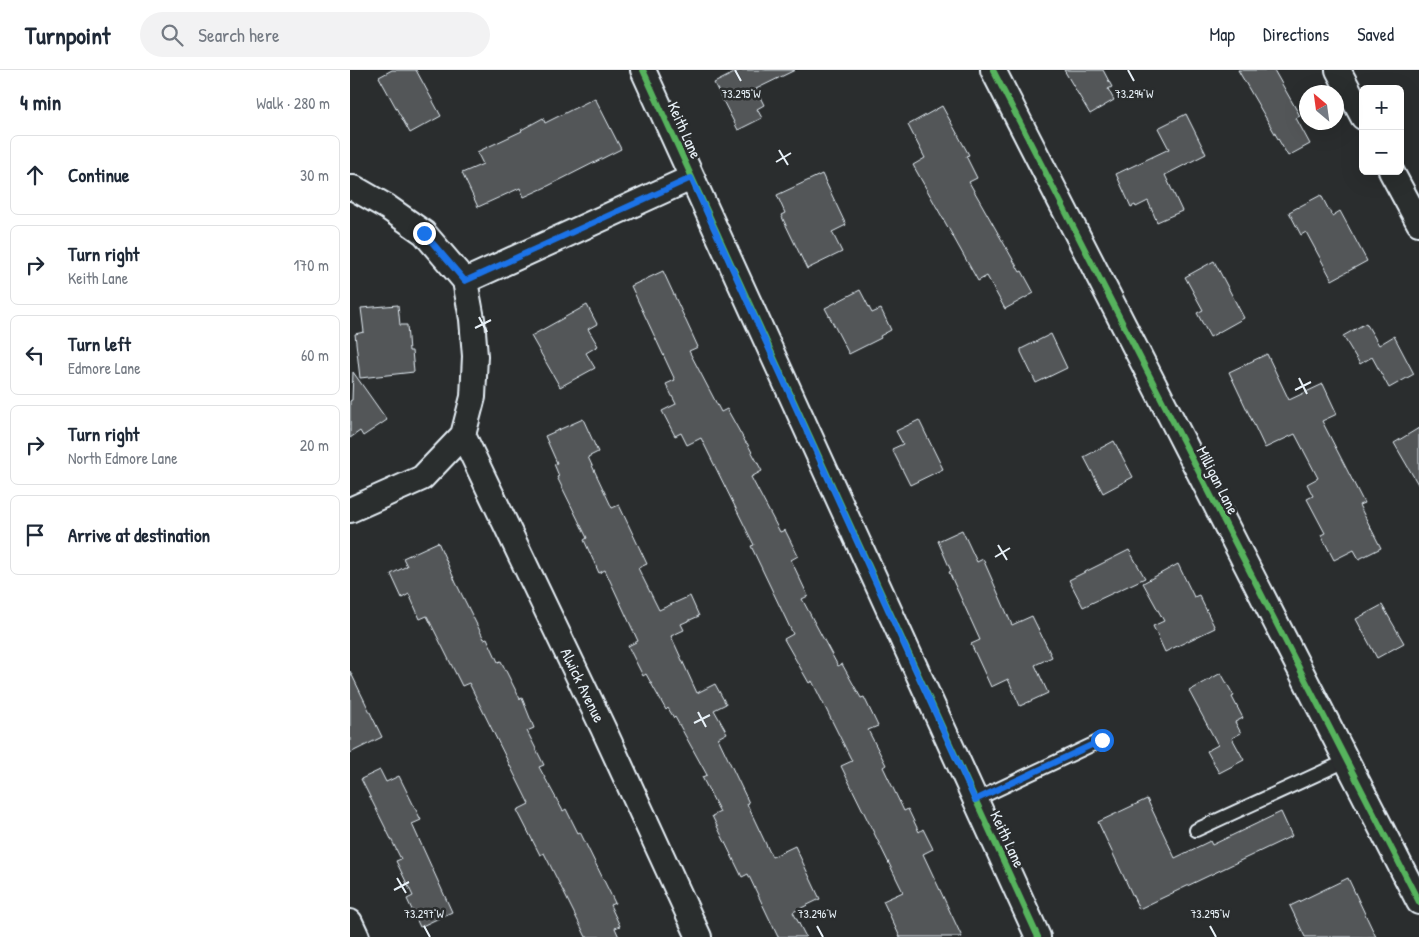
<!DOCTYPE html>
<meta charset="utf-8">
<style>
body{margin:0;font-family:"Patrick Hand",sans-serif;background:#f2f2f3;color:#1f2937}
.controls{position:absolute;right:15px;top:15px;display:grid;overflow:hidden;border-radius:8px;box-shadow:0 5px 20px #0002}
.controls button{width:45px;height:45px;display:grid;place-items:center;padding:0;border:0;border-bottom:1px solid #e0e1e3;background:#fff;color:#1f2937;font:25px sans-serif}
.compass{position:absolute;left:949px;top:15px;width:45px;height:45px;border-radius:50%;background:#fff;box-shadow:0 5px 20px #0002;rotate:331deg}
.stop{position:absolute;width:15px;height:15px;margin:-11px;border:4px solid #1a73e8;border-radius:50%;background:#fff}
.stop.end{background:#1a73e8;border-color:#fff;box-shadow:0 1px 5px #0008}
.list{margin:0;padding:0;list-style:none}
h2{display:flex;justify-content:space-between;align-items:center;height:65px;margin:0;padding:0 20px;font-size:21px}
h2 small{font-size:16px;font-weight:400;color:#747a83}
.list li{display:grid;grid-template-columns:32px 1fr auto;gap:15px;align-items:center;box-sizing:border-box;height:80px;margin:0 10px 10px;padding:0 10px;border:1px solid #e0e1e3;border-radius:8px}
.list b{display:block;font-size:19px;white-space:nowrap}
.list p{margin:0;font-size:16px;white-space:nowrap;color:#747a83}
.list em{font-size:16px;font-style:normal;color:#747a83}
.icon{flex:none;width:28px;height:28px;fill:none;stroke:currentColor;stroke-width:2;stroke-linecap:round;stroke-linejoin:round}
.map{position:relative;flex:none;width:1069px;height:867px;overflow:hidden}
header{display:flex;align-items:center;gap:30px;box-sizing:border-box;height:70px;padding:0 25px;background:#fff;border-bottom:1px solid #e0e1e3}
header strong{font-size:24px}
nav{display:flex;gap:28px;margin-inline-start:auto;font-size:18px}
.search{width:350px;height:45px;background:#f2f2f3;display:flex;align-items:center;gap:12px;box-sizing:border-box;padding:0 18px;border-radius:28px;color:#747a83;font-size:19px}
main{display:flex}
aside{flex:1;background:#fff}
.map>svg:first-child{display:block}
</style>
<header>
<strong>Turnpoint</strong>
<div class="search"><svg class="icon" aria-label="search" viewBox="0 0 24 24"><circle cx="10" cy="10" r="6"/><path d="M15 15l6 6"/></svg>Search here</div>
<nav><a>Map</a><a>Directions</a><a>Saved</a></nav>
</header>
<main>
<aside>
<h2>4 min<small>Walk · 280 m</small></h2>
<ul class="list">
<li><svg class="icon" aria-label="ahead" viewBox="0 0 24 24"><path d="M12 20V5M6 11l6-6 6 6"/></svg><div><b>Continue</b></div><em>30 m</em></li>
<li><svg class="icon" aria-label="right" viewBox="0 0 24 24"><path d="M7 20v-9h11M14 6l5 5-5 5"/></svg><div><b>Turn right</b><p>Keith Lane</p></div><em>170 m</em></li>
<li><svg class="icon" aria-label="left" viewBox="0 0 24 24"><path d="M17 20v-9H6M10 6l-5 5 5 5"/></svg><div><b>Turn left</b><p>Edmore Lane</p></div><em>60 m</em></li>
<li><svg class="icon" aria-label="right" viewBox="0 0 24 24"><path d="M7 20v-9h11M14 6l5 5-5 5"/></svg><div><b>Turn right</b><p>North Edmore Lane</p></div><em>20 m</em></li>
<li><svg class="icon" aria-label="arrive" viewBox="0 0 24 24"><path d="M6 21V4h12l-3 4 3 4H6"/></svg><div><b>Arrive at destination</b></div></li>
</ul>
</aside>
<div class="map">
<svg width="1069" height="867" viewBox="0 0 1069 867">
<rect width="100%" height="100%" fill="#2a2d2e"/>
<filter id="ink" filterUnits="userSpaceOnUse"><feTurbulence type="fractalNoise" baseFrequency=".02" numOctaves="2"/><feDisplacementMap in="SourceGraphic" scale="10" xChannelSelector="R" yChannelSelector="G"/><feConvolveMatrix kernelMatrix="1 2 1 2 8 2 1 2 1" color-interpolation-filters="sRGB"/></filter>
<g filter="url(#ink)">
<path fill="#535759" stroke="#e8f1f8" d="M 42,0 L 66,0 L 91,46 L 60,63 L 29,7 Z
M 390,0 L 445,0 L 406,19 L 414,35 L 407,39 L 412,48 L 388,60 L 364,13 Z
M 714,0 L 753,0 L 762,17 L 758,19 L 764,30 L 740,44 Z
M 888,0 L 924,0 L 950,46 L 946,48 L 960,74 L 938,86 Z
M 245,28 L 271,79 L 196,117 L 174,127 L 170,118 L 128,137 L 112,103 L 133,94 L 127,82 L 172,61 L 171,60 L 193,48 L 195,53 Z
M 592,36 L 619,85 L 616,86 L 627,108 L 619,112 L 670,202 L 672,201 L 684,223 L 655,239 L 637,206 L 628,211 L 563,95 L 575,88 L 558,55 Z
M 836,44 L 856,84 L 815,105 L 832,141 L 807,152 L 798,131 L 786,137 L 785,135 L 781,137 L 766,104 L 819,79 L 808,58 Z
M 472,104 L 496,155 L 482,162 L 492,182 L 457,199 L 431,145 L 435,143 L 427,125 Z
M 971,125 L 982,146 L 990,141 L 1017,191 L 982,210 L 956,162 L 951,165 L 939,142 Z
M 864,191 L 894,248 L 860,267 L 847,243 L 853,240 L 835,207 Z
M 313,201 L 348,277 L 339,281 L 371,342 L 377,339 L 396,373 L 397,373 L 412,401 L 401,407 L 430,462 L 435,460 L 448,486 L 441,490 L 458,526 L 452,529 L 488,596 L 492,594 L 511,628 L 514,627 L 528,656 L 518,660 L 536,695 L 533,697 L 554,741 L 558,739 L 569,762 L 573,759 L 583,779 L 573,784 L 612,867 L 550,867 L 533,831 L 553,822 L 491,696 L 502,691 L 462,611 L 459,613 L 434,569 L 443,564 L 401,476 L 404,475 L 351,368 L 337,375 L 331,363 L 325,366 L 312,341 L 326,334 L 316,314 L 325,310 L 281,216 Z
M 510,220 L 522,243 L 531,239 L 541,260 L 530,266 L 531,268 L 499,284 L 475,238 Z
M 48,235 L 50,255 L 57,255 L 59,281 L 62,281 L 64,302 L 10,308 L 5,264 L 14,262 L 11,238 Z
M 237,235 L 247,254 L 238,259 L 248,276 L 236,283 L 245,298 L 210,317 L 181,266 Z
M 1016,253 L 1029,275 L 1044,266 L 1064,304 L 1039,318 L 1022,287 L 1010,294 L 993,266 Z
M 701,264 L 717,298 L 686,313 L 671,282 L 671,279 Z
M 917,284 L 939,330 L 973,314 L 987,344 L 972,351 L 1014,433 L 1009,435 L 1031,478 L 1009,489 L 1004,480 L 984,490 L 971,465 L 975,463 L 957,429 L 963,426 L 957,414 L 968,408 L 945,364 L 915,378 L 879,302 Z
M 3,302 L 37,350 L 13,366 L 10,361 L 0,368 L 0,331 L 2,330 Z
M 233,349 L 248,382 L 238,387 L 262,438 L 269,435 L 297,494 L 288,498 L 309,540 L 340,526 L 349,546 L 331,554 L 334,560 L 321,566 L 347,623 L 365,614 L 376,634 L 364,640 L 377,663 L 368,668 L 399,733 L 397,734 L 422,787 L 445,776 L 470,829 L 443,842 L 456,867 L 428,867 L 398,804 L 392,807 L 362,746 L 370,742 L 352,707 L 357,705 L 325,647 L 324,648 L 318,638 L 316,640 L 296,604 L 293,606 L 278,576 L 288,571 L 255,500 L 249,503 L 234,470 L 237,468 L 207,407 L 209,406 L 204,394 L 207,393 L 195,366 Z
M 569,350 L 593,399 L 560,415 L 542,379 L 553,374 L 546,361 Z
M 1069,358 L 1069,416 L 1044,373 Z
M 764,371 L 783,407 L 753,423 L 734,387 Z
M 612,460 L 627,492 L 633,489 L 662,555 L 682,546 L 702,587 L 685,595 L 698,623 L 670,636 L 658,609 L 641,617 L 621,574 L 630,570 L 599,502 L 601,501 L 588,471 Z
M 88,472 L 106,513 L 134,569 L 137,568 L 148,592 L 151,591 L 170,629 L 172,628 L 184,658 L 177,661 L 194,695 L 189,697 L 213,741 L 216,739 L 228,763 L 230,762 L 265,833 L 260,835 L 270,856 L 265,858 L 269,867 L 236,867 L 194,783 L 190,785 L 167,740 L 179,734 L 119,613 L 112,616 L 77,546 L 70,549 L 59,524 L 52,528 L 41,504 L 57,496 L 53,488 Z
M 779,480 L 795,508 L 733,537 L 719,510 Z
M 828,494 L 844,527 L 849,525 L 865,558 L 815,582 L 803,556 L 814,551 L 793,513 Z
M 1032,535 L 1054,573 L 1027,588 L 1006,549 Z
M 0,601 L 32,667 L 0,683 Z
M 871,603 L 884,626 L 882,627 L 893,648 L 885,652 L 891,663 L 882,668 L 894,690 L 869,703 L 857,681 L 868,675 L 839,621 Z
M 30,700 L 36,712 L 49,706 L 71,750 L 62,754 L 102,842 L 70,857 L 57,829 L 63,826 L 46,791 L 51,789 L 11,709 Z
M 797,729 L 825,788 L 860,771 L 862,775 L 931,742 L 942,766 L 789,839 L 748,752 Z
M 998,808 L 1026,867 L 955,867 L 940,836 Z"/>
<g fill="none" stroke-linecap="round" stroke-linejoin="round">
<defs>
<path id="lane" d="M 625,730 L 752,670
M 846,760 L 996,691"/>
<path id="street" d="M 293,0 L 688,867
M 643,0 L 1069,832
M 988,0 L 1013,47
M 1041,101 L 1069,153
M 0,118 L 4,118 L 37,137 L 74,163 L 115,211
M 115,211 L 341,108
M 113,365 L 253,658 L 349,867
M 0,440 L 72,408 L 113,365 L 123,327 L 125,286 L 122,249 L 115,211
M 0,852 L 7,867"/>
</defs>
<use href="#lane" stroke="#e8f1f8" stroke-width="16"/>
<use href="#street" stroke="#e8f1f8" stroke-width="28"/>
<use href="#lane" stroke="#2a2d2e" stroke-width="12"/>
<use href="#street" stroke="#2a2d2e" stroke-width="24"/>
<defs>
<path id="cycleway" d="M 293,0 L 688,867
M 643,0 L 1069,832"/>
</defs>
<use href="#cycleway" stroke="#2a2d2e" stroke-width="9"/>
<use href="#cycleway" stroke="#56b35d" stroke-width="6"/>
</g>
</g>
<g fill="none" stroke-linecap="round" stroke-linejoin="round" filter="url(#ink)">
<path stroke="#1a73e8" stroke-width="6" d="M 74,163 L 115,211 L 341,108 L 625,730 L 752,670"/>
</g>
<path fill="none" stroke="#e8f1f8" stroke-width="2" d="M 385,0 L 391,11M 778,0 L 784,11M 429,80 L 438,95M 426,92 L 441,83M 129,247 L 137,262M 125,258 L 141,250M 949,308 L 957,324M 945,320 L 961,312M 648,475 L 657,490M 645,487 L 660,478M 348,642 L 356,657M 344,653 L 360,645M 47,808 L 56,823M 44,820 L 59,812M 74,856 L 80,867M 467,856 L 473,867M 860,856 L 866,867"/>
<g text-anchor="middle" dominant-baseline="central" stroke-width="5" stroke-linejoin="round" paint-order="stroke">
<g font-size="16" fill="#e8f1f8" stroke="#2a2d2e">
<text transform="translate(335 60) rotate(66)">Keith Lane</text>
<text transform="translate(868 410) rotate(63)">Milligan Lane</text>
<text transform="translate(233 615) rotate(64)">Alwick Avenue</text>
<text transform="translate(658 769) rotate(65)">Keith Lane</text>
</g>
</g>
<g font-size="12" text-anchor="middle" fill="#e8f1f8" stroke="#2a2d2e" stroke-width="5" stroke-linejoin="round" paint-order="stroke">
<text x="391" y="28">73.295°W</text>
<text x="784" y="28">73.294°W</text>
<text x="74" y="848">73.297°W</text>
<text x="467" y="848">73.296°W</text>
<text x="860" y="848">73.295°W</text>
</g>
</svg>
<div class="controls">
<button>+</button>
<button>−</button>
</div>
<svg class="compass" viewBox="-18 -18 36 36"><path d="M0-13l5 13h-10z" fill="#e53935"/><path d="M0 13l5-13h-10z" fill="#747a83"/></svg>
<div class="stop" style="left:752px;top:670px"></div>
<div class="stop end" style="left:74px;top:163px"></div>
</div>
</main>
